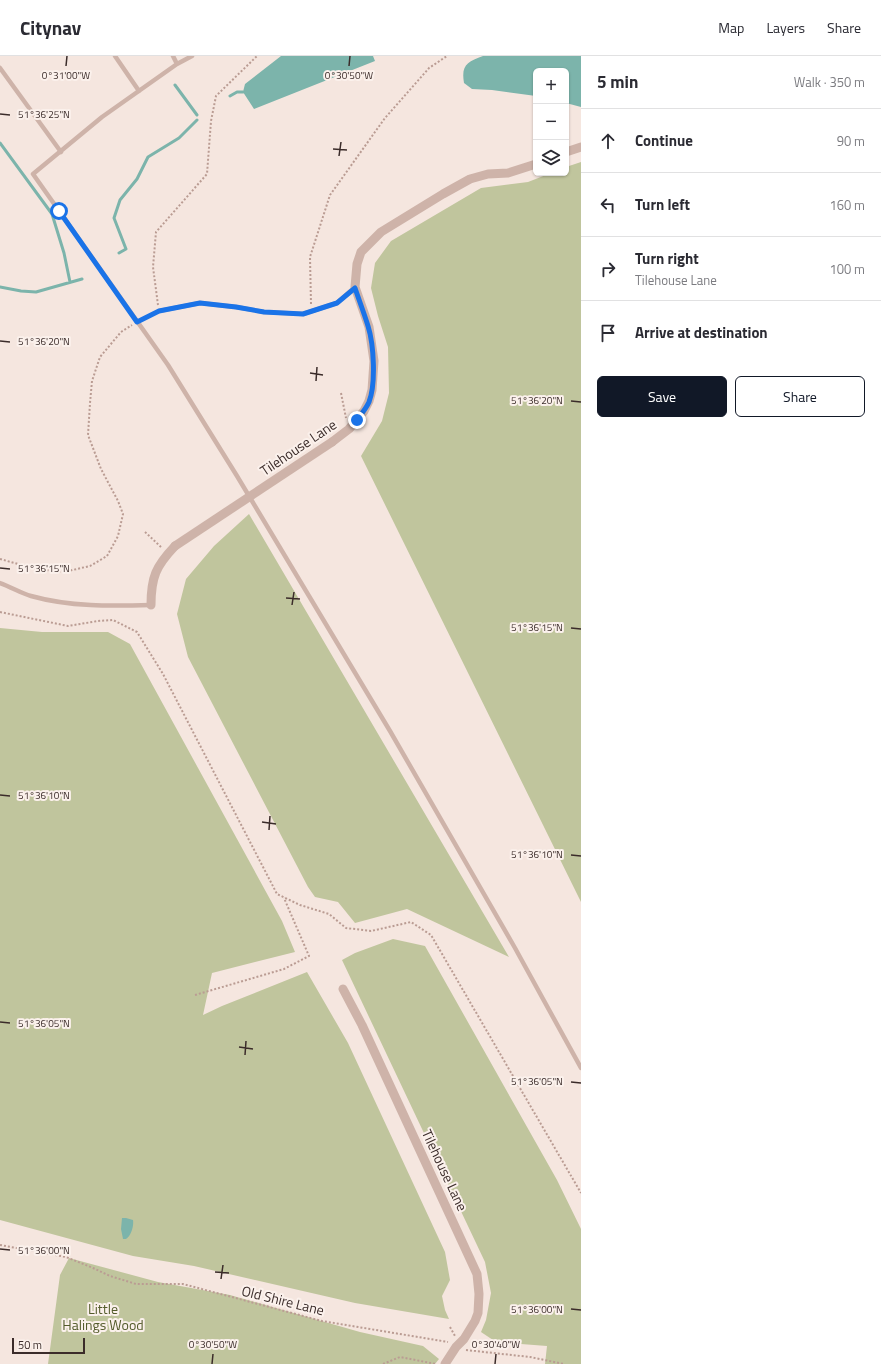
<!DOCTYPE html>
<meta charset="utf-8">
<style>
body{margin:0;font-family:"Titillium Web",sans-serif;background:#f2f2f3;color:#2b2b33}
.controls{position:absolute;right:12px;top:12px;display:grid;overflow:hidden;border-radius:6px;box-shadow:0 1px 3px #0004}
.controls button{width:36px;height:36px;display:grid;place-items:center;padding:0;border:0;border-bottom:1px solid #e1e1e2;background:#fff;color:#2b2b33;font:20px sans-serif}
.scale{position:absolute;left:12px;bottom:10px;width:73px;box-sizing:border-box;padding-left:4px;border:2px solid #3b2c2a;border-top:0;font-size:11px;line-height:14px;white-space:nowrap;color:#3b2c2a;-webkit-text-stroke:3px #fbf1ec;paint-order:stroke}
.stop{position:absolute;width:12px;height:12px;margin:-9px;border:3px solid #1a73e8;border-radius:50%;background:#fff}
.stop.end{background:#1a73e8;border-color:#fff;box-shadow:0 1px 4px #0008}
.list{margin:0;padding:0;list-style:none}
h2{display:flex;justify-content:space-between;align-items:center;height:52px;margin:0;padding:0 16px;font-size:17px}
h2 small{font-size:13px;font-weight:400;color:#7c7c81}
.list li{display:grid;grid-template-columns:26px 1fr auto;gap:12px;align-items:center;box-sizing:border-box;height:64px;padding:0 16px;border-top:1px solid #e1e1e2}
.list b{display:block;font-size:15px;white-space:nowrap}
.list p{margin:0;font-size:13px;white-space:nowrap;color:#7c7c81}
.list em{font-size:13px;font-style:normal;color:#7c7c81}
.actions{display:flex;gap:8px;padding:12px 16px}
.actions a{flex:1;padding:9px 0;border:1px solid #111827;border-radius:6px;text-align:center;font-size:14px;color:#111827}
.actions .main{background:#111827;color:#fff}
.icon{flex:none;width:22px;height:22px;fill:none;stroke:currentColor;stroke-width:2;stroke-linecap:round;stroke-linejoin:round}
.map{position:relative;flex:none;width:581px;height:1308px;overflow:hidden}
header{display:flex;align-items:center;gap:24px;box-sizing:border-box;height:56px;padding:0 20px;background:#fff;border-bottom:1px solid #e1e1e2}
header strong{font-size:19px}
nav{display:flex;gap:22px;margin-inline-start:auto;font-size:14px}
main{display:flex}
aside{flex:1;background:#fff}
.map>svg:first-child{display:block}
</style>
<header>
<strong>Citynav</strong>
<nav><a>Map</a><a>Layers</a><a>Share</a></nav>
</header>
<main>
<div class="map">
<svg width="581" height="1308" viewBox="0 0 581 1308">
<rect width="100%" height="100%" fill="#f5e6df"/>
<path fill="#c0c59d" d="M 581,106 L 581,846 L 361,400 L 382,365 L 389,337 L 388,291 L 378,260 L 371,232 L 375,207 L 391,185 L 481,132 L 528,126 L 551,117 L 566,117 L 566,111 Z
M 249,458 L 509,901 L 407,853 L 355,867 L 338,846 L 315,841 L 308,831 L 188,601 L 177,558 L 186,523 L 214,490 Z
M 0,572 L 42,576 L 108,576 L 130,588 L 282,865 L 295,896 L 212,917 L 203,959 L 222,950 L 307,916 L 348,987 L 445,1196 L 450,1224 L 442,1240 L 445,1254 L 449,1263 L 355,1247 L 194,1210 L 133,1200 L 0,1164 Z
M 393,883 L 425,890 L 557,1124 L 581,1173 L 581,1308 L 545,1308 L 547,1290 L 496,1286 L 481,1276 L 486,1264 L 491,1237 L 485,1206 L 342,904 L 355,897 Z
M 69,1202 L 158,1226 L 230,1239 L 360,1276 L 423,1290 L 439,1303 L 435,1308 L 48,1308 L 60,1219 Z"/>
<path fill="#7cb4ab" d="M 281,0 L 373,0 L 375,5 L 254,53 L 243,36 L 245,28 Z
M 483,0 L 581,0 L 581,51 L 566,47 L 566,15 L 536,15 L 536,40 L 492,34 L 472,33 L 464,27 C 461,9 467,6 483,0 Z
M 122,1162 L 126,1162 L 133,1164 C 134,1170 131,1180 126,1183 L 123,1183 L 121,1173 Z"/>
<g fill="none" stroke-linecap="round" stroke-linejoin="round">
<path stroke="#7cb4ab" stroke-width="3" d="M 175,29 L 197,59
M 230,40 L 237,36 L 243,36
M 0,87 L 52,158 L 64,197 L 70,226
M 119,197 L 126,193 L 114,162 L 120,144 L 137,123 L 148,101 L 179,82 L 197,64
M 0,231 L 21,235 L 36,236 L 82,223"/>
<path stroke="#ba9c93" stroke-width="2" stroke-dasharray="2 2" stroke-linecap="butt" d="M 311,248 L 310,201 L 330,139 L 385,62 L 429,12 L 447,0
M 158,249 L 153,211 L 156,176 L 207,118 L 211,65 L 216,40 L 257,0
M 143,263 L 154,258
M 341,337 L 346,362
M 145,476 L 161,491
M 0,503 L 36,513 L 64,516 L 90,510 L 107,500 L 118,480 L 123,458 L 118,445 L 101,413 L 88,379 L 90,347 L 92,325 L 100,301 L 121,276 L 132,269
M 0,556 L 68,570 L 98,565 L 113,564 L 137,576 L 163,618 L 277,838 L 300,849 L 329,858 L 346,872 L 371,875 L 411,866 L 431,879 L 581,1137
M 195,939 L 284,913 L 309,900 L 284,842
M 0,1189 L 66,1201 L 93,1212 L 110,1220 L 136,1228 L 183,1228 L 322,1265 L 448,1286
M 450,1271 L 455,1280
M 466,1294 L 530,1301 L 564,1308
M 383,1308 L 400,1301 L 436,1308"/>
<path stroke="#ceb3a9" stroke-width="4.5" d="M 115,0 L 139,35
M 173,0 L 177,8
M 192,0 L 177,8 L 102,61 L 33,118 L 168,309 L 237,420 L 390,675 L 515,892 L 581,1012
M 0,12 L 61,96
M 159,255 L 200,247 L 236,251 L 264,256 L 303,258 L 337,247 L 355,231
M 0,527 C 11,531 21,537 31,540 C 70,551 111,550 151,549"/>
<path stroke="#ceb3a9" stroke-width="9" d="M 566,96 L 581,91
M 332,386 L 349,373 L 364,355 L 369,345 L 372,334 L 374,305 L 369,271 L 355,231 L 357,208 L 361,196 L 381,176 L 443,138 L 470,123 L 488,118 L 508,117 L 536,108
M 151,549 C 151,521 156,510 175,490
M 343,933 L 362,969 L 477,1218 L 479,1238 L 478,1257 L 475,1265 L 464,1283 L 456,1291 L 445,1308"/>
<path stroke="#ceb3a9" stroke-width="9" d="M 175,490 L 332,386"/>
</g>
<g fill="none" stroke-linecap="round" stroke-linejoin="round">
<path stroke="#1a73e8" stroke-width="5" d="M 59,155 L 137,266 L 159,255 L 200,247 L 236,251 L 264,256 L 303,258 L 337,247 L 355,232 C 359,244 364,257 368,270 C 374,289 376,328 369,346 C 366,353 361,358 357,364"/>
</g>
<path fill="none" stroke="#3b2c2a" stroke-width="1.5" d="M 66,10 L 67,0M 349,10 L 350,0M 0,58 L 10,59M 333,93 L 347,94M 339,100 L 341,86M 0,285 L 10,286M 310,317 L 323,319M 316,325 L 317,311M 571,345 L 581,346M 0,512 L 10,513M 286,542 L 300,543M 292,549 L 294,536M 571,572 L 581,573M 0,739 L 10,740M 262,766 L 276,768M 269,774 L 270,760M 571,799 L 581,800M 0,966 L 10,967M 239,991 L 253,993M 245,999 L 246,985M 571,1026 L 581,1027M 0,1193 L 10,1194M 215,1216 L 229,1217M 221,1223 L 223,1209M 571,1253 L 581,1254M 212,1308 L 213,1298M 495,1308 L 496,1298"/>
<g text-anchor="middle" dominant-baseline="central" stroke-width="4" stroke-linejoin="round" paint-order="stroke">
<g font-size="14" fill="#3b2c2a" stroke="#fbf1ec">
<text transform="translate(298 391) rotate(-34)">Tilehouse Lane</text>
<text transform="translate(445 1114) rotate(65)">Tilehouse Lane</text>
<text transform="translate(283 1244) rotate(14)">Old Shire Lane</text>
</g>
<g font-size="14" fill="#535b2b" stroke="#fbf1ec">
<text x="103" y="1252">Little<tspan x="103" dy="16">Halings Wood</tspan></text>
</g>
</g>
<g font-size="10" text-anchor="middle" fill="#3b2c2a" stroke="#fbf1ec" stroke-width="4" stroke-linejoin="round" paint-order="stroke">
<text x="66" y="23">0°31'00"W</text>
<text x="349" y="23">0°30'50"W</text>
<text x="44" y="62">51°36'25"N</text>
<text x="44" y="289">51°36'20"N</text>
<text x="537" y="348">51°36'20"N</text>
<text x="44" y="516">51°36'15"N</text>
<text x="537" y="575">51°36'15"N</text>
<text x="44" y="743">51°36'10"N</text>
<text x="537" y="802">51°36'10"N</text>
<text x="44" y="971">51°36'05"N</text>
<text x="537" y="1029">51°36'05"N</text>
<text x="44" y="1198">51°36'00"N</text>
<text x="537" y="1257">51°36'00"N</text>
<text x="213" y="1292">0°30'50"W</text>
<text x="496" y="1292">0°30'40"W</text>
</g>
</svg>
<div class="controls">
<button>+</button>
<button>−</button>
<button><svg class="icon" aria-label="layers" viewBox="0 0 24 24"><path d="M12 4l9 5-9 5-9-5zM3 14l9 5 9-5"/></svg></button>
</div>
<div class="scale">50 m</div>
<div class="stop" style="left:59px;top:155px"></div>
<div class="stop end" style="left:357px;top:364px"></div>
</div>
<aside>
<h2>5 min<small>Walk · 350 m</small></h2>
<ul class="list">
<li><svg class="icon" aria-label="ahead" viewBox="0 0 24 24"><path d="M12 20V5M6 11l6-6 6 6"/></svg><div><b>Continue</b></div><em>90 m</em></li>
<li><svg class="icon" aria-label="left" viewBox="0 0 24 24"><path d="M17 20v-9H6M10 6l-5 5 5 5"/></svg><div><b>Turn left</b></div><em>160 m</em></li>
<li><svg class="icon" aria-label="right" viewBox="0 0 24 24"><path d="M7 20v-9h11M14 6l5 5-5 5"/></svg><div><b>Turn right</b><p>Tilehouse Lane</p></div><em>100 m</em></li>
<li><svg class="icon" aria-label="arrive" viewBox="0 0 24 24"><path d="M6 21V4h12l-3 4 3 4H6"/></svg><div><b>Arrive at destination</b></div></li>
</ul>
<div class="actions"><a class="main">Save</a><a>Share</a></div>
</aside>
</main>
